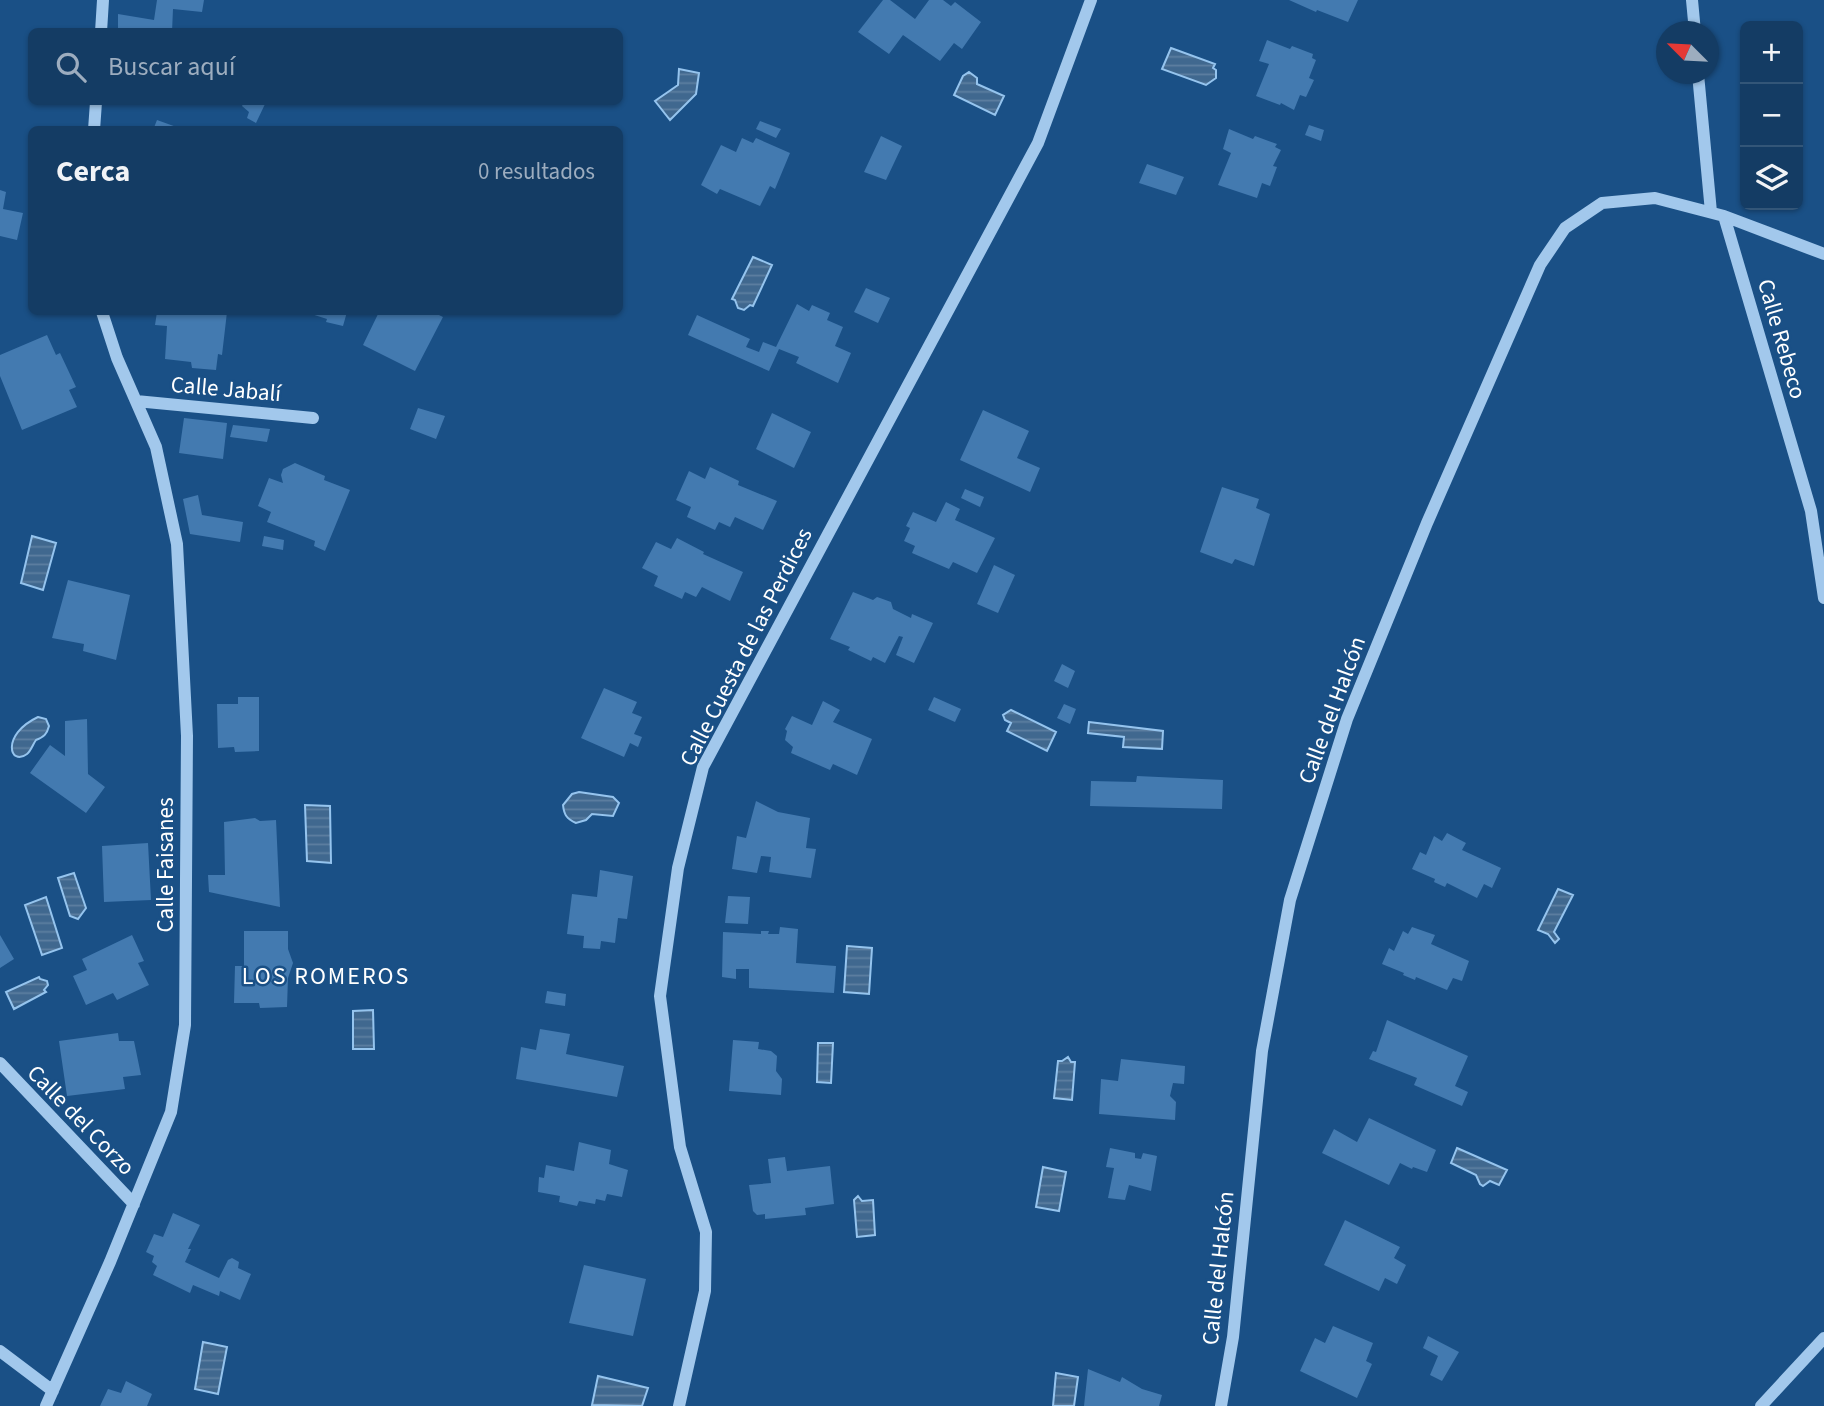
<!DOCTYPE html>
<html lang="es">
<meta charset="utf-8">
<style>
body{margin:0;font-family:"Source Sans 3",sans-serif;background:#21476d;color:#f1f3f6}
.controls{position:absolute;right:21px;top:21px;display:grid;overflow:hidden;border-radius:10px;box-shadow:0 2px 5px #0004}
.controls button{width:63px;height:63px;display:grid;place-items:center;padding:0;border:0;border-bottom:2px solid #335678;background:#143c64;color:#f1f3f6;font:35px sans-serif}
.compass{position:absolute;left:1656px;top:21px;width:63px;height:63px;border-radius:50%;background:#143c64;box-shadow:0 2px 5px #0004;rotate:294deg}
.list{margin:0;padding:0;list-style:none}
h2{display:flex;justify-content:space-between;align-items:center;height:91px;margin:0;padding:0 28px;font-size:30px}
h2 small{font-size:23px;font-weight:400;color:#9dadbf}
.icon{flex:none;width:38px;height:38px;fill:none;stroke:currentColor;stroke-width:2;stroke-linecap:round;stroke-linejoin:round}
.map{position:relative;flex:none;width:1824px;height:1406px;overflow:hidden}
.search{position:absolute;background:#143c64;box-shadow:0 2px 5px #0004;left:28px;top:28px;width:595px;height:77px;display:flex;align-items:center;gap:18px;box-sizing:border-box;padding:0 24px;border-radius:10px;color:#9dadbf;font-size:26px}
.panel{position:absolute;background:#143c64;box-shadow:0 2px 5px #0004;left:28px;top:126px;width:595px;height:189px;border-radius:10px}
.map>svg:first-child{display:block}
</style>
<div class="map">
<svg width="1824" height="1406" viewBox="0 0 1824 1406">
<defs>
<pattern id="water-rules" width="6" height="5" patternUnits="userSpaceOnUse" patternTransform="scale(1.75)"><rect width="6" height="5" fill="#40688f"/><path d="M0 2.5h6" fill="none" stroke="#5d7fa0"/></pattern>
</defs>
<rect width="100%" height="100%" fill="#1a5086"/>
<path fill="url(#water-rules)" stroke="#95c4ee" stroke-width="2" d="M 1171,48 L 1215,64 L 1213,68 L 1216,70 L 1216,78 L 1206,85 L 1162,69 Z
M 679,69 L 699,73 L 696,94 L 670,120 L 655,101 L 678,85 Z
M 969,72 L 977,78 L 977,84 L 1004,96 L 995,115 L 954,95 L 963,76 Z
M 753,257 L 772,265 L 753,306 L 750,305 L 744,310 L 738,308 L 735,300 L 732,299 Z
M 32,536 L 56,543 L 43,590 L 21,583 Z
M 1011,710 L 1056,732 L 1047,751 L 1007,731 L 1011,723 L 1005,720 L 1003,715 Z
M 38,717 L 46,719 L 49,726 C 47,734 44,737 36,740 C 33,744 31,751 27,754 C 10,767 0,735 38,717 Z
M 1089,722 L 1163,731 L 1162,749 L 1123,747 L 1124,737 L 1088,733 Z
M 579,792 L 613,797 L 619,803 L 613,816 L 592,814 L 586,820 L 576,823 C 567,819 564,815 563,805 L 572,794 Z
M 305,805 L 330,806 L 331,863 L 307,861 Z
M 74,873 L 86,908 L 78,919 L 70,916 L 58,878 Z
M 1558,889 L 1573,895 L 1554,932 L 1559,939 L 1555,943 L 1548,934 L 1538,930 Z
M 46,897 L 62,948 L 42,955 L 25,905 Z
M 847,946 L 872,948 L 869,994 L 844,992 Z
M 39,977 L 40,979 L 47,981 L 48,985 L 44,990 L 46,992 L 14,1009 L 6,992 Z
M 373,1010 L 374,1049 L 353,1049 L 353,1011 Z
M 818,1043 L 833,1043 L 831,1083 L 817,1082 Z
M 1068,1057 L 1071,1062 L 1075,1062 L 1072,1100 L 1054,1098 L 1058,1061 L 1062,1061 Z
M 1457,1148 L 1507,1170 L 1499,1185 L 1490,1181 L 1483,1186 L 1480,1184 L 1476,1175 L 1451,1163 Z
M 1043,1167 L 1066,1172 L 1059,1211 L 1036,1207 Z
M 858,1196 L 862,1201 L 873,1200 L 875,1235 L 857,1237 L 854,1200 Z
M 203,1342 L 227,1347 L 218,1394 L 195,1389 Z
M 1056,1373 L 1078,1377 L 1074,1406 L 1053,1406 Z
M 598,1376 L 648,1388 L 642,1406 L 592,1405 Z"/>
<path fill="#437ab0" d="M 157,0 L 204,0 L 202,12 L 173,9 L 172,32 L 118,32 L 118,14 L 154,20 Z
M 883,0 L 890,0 L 915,19 L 929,0 L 943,0 L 951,6 L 955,2 L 981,22 L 962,49 L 954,43 L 940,61 L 903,35 L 889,54 L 858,32 Z
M 1289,0 L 1358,0 L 1348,22 L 1317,10 L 1316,12 Z
M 1267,40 L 1290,49 L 1292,46 L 1313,54 L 1312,58 L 1316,60 L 1309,78 L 1314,80 L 1306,97 L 1300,95 L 1294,110 L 1281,103 L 1280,105 L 1256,96 L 1269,64 L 1259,61 Z
M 244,102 L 266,102 L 256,123 L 247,118 L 249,112 L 242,106 Z
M 157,120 L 182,129 L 182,130 L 153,130 Z
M 760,121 L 781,129 L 776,138 L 756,129 Z
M 1309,125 L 1324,130 L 1321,141 L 1305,135 Z
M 1229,129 L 1253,139 L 1255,136 L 1277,144 L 1275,147 L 1281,150 L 1273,166 L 1277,167 L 1270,186 L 1262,183 L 1257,198 L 1218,185 L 1231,153 L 1223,149 Z
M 881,136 L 902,146 L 886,180 L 864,172 Z
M 742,138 L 753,143 L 756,138 L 790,153 L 775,189 L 770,186 L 760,206 L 720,189 L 717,194 L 701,185 L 721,145 L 736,152 Z
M 1147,164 L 1184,177 L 1176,195 L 1139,183 Z
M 0,190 L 6,192 L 3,209 L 23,213 L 17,240 L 0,236 Z
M 866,288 L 890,298 L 878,323 L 854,312 Z
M 797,304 L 809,311 L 812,305 L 830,313 L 827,320 L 843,327 L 835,346 L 851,353 L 838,383 L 796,363 L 799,357 L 779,349 L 769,371 L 688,335 L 697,315 L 750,339 L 746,347 L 759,352 L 763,342 L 776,347 Z
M 157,312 L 227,312 L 222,355 L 218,354 L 216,370 L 192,368 L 191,362 L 165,359 L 167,326 L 155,325 Z
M 305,312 L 347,312 L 343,326 L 326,322 L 327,319 Z
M 379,312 L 433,312 L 443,317 L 415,371 L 363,345 Z
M 47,335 L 56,355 L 60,353 L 76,387 L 69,390 L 77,407 L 22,430 L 0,376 L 0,355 Z
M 418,408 L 445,416 L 436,439 L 410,429 Z
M 983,410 L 1029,431 L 1017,458 L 1040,468 L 1030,492 L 960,460 Z
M 772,413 L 811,432 L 794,468 L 756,449 Z
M 184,418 L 227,423 L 223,459 L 179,453 Z
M 233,425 L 270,429 L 267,442 L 230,437 Z
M 295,463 L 325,476 L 324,480 L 350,490 L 325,551 L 314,546 L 315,541 L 267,522 L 271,512 L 258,506 L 269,478 L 283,483 L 281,475 L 283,469 Z
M 710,467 L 739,481 L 738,485 L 777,501 L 763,530 L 735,517 L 730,527 L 719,522 L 715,530 L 687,517 L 691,507 L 676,500 L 689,471 L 705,479 Z
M 1222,487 L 1259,499 L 1256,508 L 1270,514 L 1254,566 L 1235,559 L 1232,564 L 1200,552 Z
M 965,489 L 984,497 L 980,507 L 961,498 Z
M 198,495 L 202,515 L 243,522 L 240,542 L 190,534 L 183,499 Z
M 946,502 L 960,509 L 955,520 L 995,538 L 977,573 L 953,562 L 949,569 L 912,553 L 915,546 L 904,541 L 910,528 L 906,526 L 913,512 L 936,522 Z
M 264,536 L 284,540 L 283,550 L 262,546 Z
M 677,538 L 704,552 L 703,554 L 743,572 L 730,601 L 702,587 L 696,597 L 685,592 L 682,599 L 654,586 L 658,576 L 642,568 L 656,542 L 671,549 Z
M 994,565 L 1015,575 L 998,613 L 977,604 Z
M 68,580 L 130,595 L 116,660 L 83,651 L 84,644 L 52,638 Z
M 853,592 L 873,600 L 877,597 L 880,598 L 891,602 L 893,609 L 911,618 L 912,614 L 933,623 L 914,663 L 896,655 L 903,637 L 899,636 L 885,663 L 873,657 L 871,661 L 848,650 L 850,647 L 830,639 Z
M 1062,664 L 1075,671 L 1068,688 L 1054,681 Z
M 604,688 L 637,702 L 632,713 L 642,717 L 634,734 L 642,737 L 638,747 L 630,743 L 624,757 L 581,738 Z
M 238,697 L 259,697 L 259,751 L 235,752 L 234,747 L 218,748 L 217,704 L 238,704 Z
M 934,697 L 961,709 L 955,722 L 928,710 Z
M 823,701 L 840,710 L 833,722 L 872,739 L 857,775 L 833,764 L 830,770 L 791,753 L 793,747 L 785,740 L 787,731 L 785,729 L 792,716 L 812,725 Z
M 1064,704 L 1076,709 L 1070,724 L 1057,718 Z
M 87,719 L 88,774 L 105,787 L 86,813 L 30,773 L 50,745 L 65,756 L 65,721 Z
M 1137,776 L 1223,780 L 1222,809 L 1090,806 L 1091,781 L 1136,782 Z
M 756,801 L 778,812 L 810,818 L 806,848 L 816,849 L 811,878 L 769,872 L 771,857 L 761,856 L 757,873 L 732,869 L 737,836 L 746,838 Z
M 255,818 L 260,821 L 276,820 L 280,907 L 209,892 L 208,875 L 225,875 L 224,822 Z
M 1447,833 L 1466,843 L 1462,850 L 1501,868 L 1492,888 L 1484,884 L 1477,898 L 1447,883 L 1445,887 L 1434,882 L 1435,879 L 1412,869 L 1420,852 L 1426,855 L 1434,836 L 1442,841 Z
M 148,843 L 151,900 L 104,902 L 102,846 Z
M 600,870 L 633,876 L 627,919 L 618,918 L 615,943 L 601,941 L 600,949 L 583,948 L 584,936 L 567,934 L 572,894 L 597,897 Z
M 728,896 L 750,897 L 748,924 L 725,923 Z
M 780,927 L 798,929 L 796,963 L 836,966 L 834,993 L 749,988 L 749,969 L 736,969 L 736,979 L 722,977 L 723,932 L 761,934 L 761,931 L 769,931 L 768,934 L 779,934 Z
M 1412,927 L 1435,935 L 1431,944 L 1469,961 L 1462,981 L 1453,978 L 1447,990 L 1416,977 L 1415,980 L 1403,975 L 1404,973 L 1382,964 L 1389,948 L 1394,951 L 1403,931 L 1408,934 Z
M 244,931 L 288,931 L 288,949 L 293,963 L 288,978 L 287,1007 L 260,1008 L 259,1003 L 234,1003 L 235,966 L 244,966 Z
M 0,935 L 14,959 L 0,968 Z
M 132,935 L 144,961 L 138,963 L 149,985 L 117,1000 L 113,993 L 86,1005 L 73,976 L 87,970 L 82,959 Z
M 547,991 L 566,994 L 565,1006 L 545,1003 Z
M 1387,1020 L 1468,1056 L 1455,1086 L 1468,1092 L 1462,1106 L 1414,1085 L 1417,1078 L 1369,1059 L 1373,1051 L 1376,1052 Z
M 540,1029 L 570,1034 L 566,1054 L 624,1066 L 617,1097 L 516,1079 L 521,1047 L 536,1050 Z
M 118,1033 L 119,1041 L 134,1041 L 141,1075 L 123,1077 L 125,1089 L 67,1096 L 59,1041 Z
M 733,1040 L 759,1042 L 758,1049 L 771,1051 L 777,1056 L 776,1071 L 782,1079 L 781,1095 L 729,1091 Z
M 1121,1059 L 1185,1066 L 1184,1084 L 1173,1083 L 1170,1096 L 1176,1102 L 1175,1120 L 1099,1114 L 1101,1079 L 1118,1081 Z
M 1369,1118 L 1436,1150 L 1427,1172 L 1413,1167 L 1412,1169 L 1400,1163 L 1389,1185 L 1322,1153 L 1334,1129 L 1357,1142 Z
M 579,1142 L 611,1150 L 609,1164 L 628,1170 L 622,1197 L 607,1194 L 605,1201 L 596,1199 L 595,1204 L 579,1201 L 577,1206 L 559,1202 L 560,1196 L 538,1192 L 539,1177 L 544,1178 L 546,1165 L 574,1171 Z
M 1110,1148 L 1135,1153 L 1135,1158 L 1141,1159 L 1143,1153 L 1157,1156 L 1151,1191 L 1129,1185 L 1125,1200 L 1108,1198 L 1114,1168 L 1106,1167 Z
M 785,1157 L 787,1171 L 830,1166 L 834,1204 L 805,1208 L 806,1215 L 765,1219 L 765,1214 L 757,1215 L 753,1211 L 749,1185 L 771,1183 L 768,1159 Z
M 173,1213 L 200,1225 L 188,1249 L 191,1249 L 185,1262 L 219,1278 L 228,1260 L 232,1258 L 239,1262 L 238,1268 L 251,1274 L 240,1300 L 220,1291 L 219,1296 L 193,1285 L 190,1293 L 153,1275 L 157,1266 L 152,1262 L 154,1256 L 146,1252 L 154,1234 L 163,1237 Z
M 1345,1220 L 1400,1247 L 1394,1258 L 1406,1265 L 1397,1284 L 1385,1278 L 1379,1291 L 1324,1265 Z
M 584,1265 L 646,1279 L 633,1336 L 569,1323 Z
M 1333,1326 L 1373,1343 L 1366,1361 L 1372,1364 L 1357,1398 L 1300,1371 L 1315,1338 L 1325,1343 Z
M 1428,1336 L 1459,1352 L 1442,1381 L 1430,1375 L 1438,1356 L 1423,1348 Z
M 1088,1369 L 1120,1382 L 1122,1377 L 1142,1389 L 1162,1395 L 1159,1406 L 1084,1406 Z
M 126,1381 L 152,1394 L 147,1406 L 100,1406 L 108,1389 L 121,1393 Z"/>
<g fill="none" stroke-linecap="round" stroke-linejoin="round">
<path stroke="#a2c8ec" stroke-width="12" d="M 1692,0 L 1695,32
M 101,32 L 103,0
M 1698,74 L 1711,212
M 94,130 L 96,102
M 1724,216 L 1811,511 L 1824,598
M 136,401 L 313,418
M 0,1063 L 134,1204
M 0,1351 L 53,1391
M 46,1406 L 110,1262 L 171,1112 L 185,1025 L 187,736 L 177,544 L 156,447 L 117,358 L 102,312
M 679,1406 L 705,1291 L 706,1232 L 680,1147 L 660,996 L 678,868 L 703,767 L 1038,143 L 1091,0
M 1221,1406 L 1233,1337 L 1262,1051 L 1290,900 L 1347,719 L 1427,523 L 1540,265 L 1565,228 L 1602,203 L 1655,198 L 1724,216 L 1824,254
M 1761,1406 L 1824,1338"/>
</g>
<g text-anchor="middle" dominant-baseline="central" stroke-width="5" stroke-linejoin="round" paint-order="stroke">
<g font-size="23" fill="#fff" stroke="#1a5086">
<text transform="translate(1782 339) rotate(74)">Calle Rebeco</text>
<text transform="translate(226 389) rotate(5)">Calle Jabalí</text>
<text transform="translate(746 647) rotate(-63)">Calle Cuesta de las Perdices</text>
<text transform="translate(1332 710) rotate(-70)">Calle del Halcón</text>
<text transform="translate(165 865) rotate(-90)">Calle Faisanes</text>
<text transform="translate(81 1120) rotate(46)">Calle del Corzo</text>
<text transform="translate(1218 1268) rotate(-84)">Calle del Halcón</text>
</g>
<g font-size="24" letter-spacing="2" fill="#fff" stroke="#1a5086">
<text x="326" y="976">LOS ROMEROS</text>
</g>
</g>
</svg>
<div class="controls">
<button>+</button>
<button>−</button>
<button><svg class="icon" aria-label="layers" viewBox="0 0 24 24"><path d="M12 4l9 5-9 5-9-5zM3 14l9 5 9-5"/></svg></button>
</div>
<svg class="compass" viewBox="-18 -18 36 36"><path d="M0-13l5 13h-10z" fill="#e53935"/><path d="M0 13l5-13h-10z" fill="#9dadbf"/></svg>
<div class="search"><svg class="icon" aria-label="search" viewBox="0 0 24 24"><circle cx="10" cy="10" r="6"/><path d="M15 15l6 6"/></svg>Buscar aquí</div>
<section class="panel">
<h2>Cerca<small>0 resultados</small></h2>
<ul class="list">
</ul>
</section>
</div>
